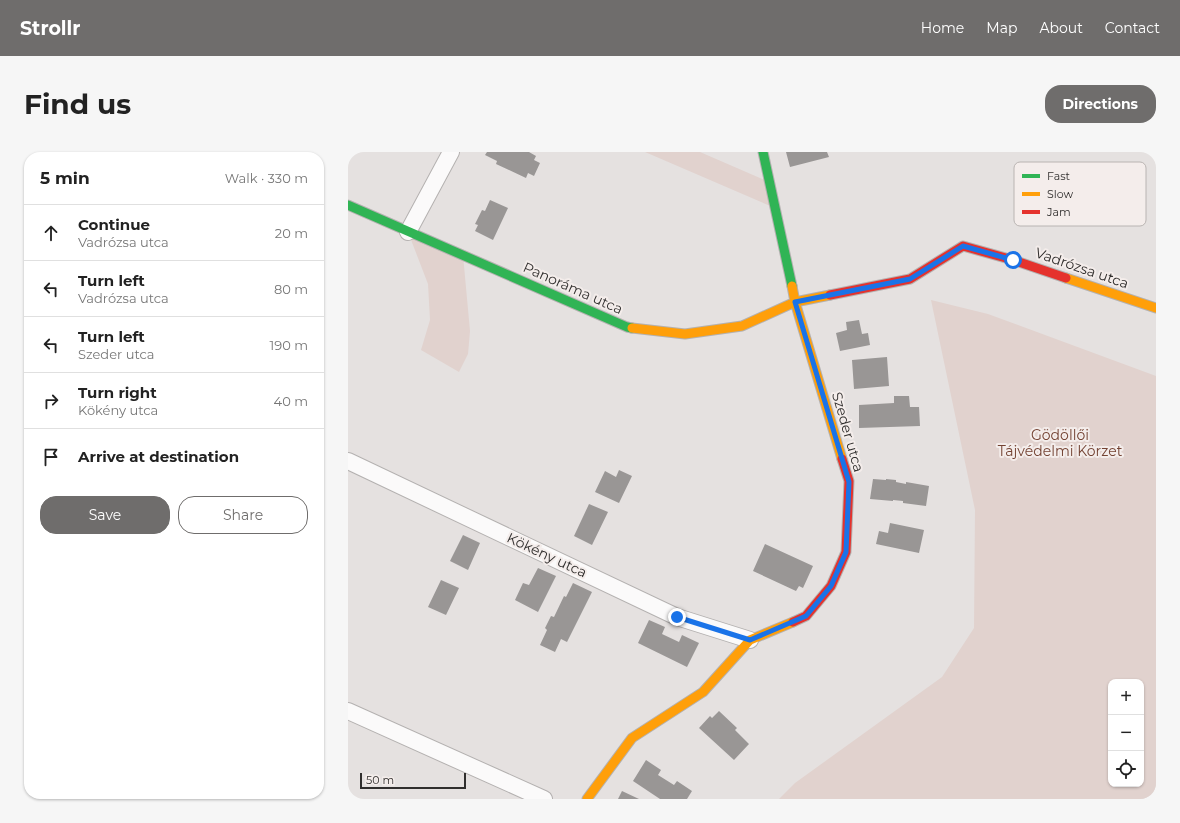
<!DOCTYPE html>
<meta charset="utf-8">
<style>
body{margin:0;font-family:Montserrat,sans-serif;background:#f6f6f6;color:#222}
.controls{position:absolute;right:12px;bottom:12px;display:grid;overflow:hidden;border-radius:8px;box-shadow:0 1px 3px #0004}
.controls button{width:36px;height:36px;display:grid;place-items:center;padding:0;border:0;border-bottom:1px solid #e0e0e0;background:#fff;color:#222;font:20px sans-serif}
.scale{position:absolute;left:12px;bottom:10px;width:106px;box-sizing:border-box;padding-left:4px;border:2px solid #302e2d;border-top:0;font-size:11px;line-height:14px;white-space:nowrap;color:#302e2d;-webkit-text-stroke:3px #f4edeb;paint-order:stroke}
.stop{position:absolute;width:12px;height:12px;margin:-9px;border:3px solid #1a73e8;border-radius:50%;background:#fff}
.stop.end{background:#1a73e8;border-color:#fff;box-shadow:0 1px 4px #0008}
.list{margin:0;padding:0;list-style:none}
h2{display:flex;justify-content:space-between;align-items:center;height:52px;margin:0;padding:0 16px;font-size:17px}
h2 small{font-size:13px;font-weight:400;color:#767676}
.list li{display:grid;grid-template-columns:26px 1fr auto;gap:12px;align-items:center;box-sizing:border-box;height:56px;padding:0 16px;border-top:1px solid #e0e0e0}
.list b{display:block;font-size:15px;white-space:nowrap}
.list p{margin:0;font-size:13px;white-space:nowrap;color:#767676}
.list em{font-size:13px;font-style:normal;color:#767676}
.actions{display:flex;gap:8px;padding:12px 16px}
.actions a{flex:1;padding:9px 0;border:1px solid #6f6d6c;border-radius:16px;text-align:center;font-size:14px;color:#6f6d6c}
.actions .main{background:#6f6d6c;color:#fff}
.icon{flex:none;width:22px;height:22px;fill:none;stroke:currentColor;stroke-width:2;stroke-linecap:round;stroke-linejoin:round}
.map{position:relative;flex:none;width:808px;height:647px;overflow:hidden;border-radius:16px}
header{display:flex;align-items:center;gap:24px;box-sizing:border-box;height:56px;padding:0 20px;background:#6f6d6c;color:#fff}
header strong{font-size:19px}
nav{display:flex;gap:22px;margin-inline-start:auto;font-size:14px}
.intro{display:flex;align-items:center;justify-content:space-between;box-sizing:border-box;height:96px;padding:0 24px}
h1{margin:0;font-size:28px}
.button{padding:10px 18px;border-radius:16px;background:#6f6d6c;color:#fff;font-size:14px;font-weight:700}
main{display:flex;gap:24px;padding:0 24px}
aside{flex:1;background:#fff;border-radius:16px;box-shadow:0 1px 3px #0004}
.map>svg:first-child{display:block}
</style>
<header>
<strong>Strollr</strong>
<nav><a>Home</a><a>Map</a><a>About</a><a>Contact</a></nav>
</header>
<div class="intro"><h1>Find us</h1><a class="button">Directions</a></div>
<main>
<aside>
<h2>5 min<small>Walk · 330 m</small></h2>
<ul class="list">
<li><svg class="icon" aria-label="ahead" viewBox="0 0 24 24"><path d="M12 20V5M6 11l6-6 6 6"/></svg><div><b>Continue</b><p>Vadrózsa utca</p></div><em>20 m</em></li>
<li><svg class="icon" aria-label="left" viewBox="0 0 24 24"><path d="M17 20v-9H6M10 6l-5 5 5 5"/></svg><div><b>Turn left</b><p>Vadrózsa utca</p></div><em>80 m</em></li>
<li><svg class="icon" aria-label="left" viewBox="0 0 24 24"><path d="M17 20v-9H6M10 6l-5 5 5 5"/></svg><div><b>Turn left</b><p>Szeder utca</p></div><em>190 m</em></li>
<li><svg class="icon" aria-label="right" viewBox="0 0 24 24"><path d="M7 20v-9h11M14 6l5 5-5 5"/></svg><div><b>Turn right</b><p>Kökény utca</p></div><em>40 m</em></li>
<li><svg class="icon" aria-label="arrive" viewBox="0 0 24 24"><path d="M6 21V4h12l-3 4 3 4H6"/></svg><div><b>Arrive at destination</b></div></li>
</ul>
<div class="actions"><a class="main">Save</a><a>Share</a></div>
</aside>
<div class="map">
<svg width="808" height="647" viewBox="0 0 808 647">
<rect width="100%" height="100%" fill="#e5e1e0"/>
<path fill="#e1d2ce" fill-rule="evenodd" d="M 297,0 L 352,0 L 421,30 L 427,56 Z
M 60,80 L 115,103 L 122,179 L 120,202 L 111,220 L 73,198 L 82,168 L 80,132 Z
M 583,148 L 640,162 L 808,224 L 808,647 L 431,647 L 447,631 L 594,525 L 626,476 L 627,358 ZM 763,530 L 793,530 L 793,632 L 763,632 Z"/>
<path fill="#999695" d="M 139,0 L 181,0 L 188,4 L 186,8 L 192,11 L 186,24 L 180,21 L 178,26 L 148,12 L 149,9 L 137,3 Z
M 438,0 L 479,0 L 481,5 L 442,15 Z
M 142,48 L 160,56 L 145,88 L 127,79 L 130,73 L 127,72 L 134,58 L 137,59 Z
M 511,168 L 514,182 L 520,181 L 522,193 L 492,199 L 488,181 L 499,178 L 498,170 Z
M 539,205 L 541,234 L 506,237 L 504,208 Z
M 546,244 L 561,244 L 562,255 L 571,255 L 572,274 L 511,276 L 511,253 L 546,251 Z
M 271,318 L 284,324 L 271,351 L 247,340 L 257,319 L 268,325 Z
M 525,327 L 538,328 L 538,327 L 548,328 L 548,330 L 558,332 L 558,330 L 581,334 L 578,354 L 555,351 L 555,349 L 545,348 L 545,349 L 522,347 Z
M 241,352 L 260,360 L 244,393 L 226,384 Z
M 542,371 L 576,378 L 571,401 L 528,392 L 531,379 L 540,381 Z
M 115,383 L 132,391 L 120,418 L 102,409 Z
M 417,392 L 465,414 L 455,436 L 451,434 L 448,439 L 405,419 Z
M 190,416 L 208,424 L 190,460 L 167,448 L 175,431 L 181,433 Z
M 93,428 L 111,436 L 98,463 L 80,455 Z
M 225,431 L 244,440 L 219,490 L 213,487 L 207,500 L 192,493 L 199,478 L 197,476 L 203,464 L 206,465 L 216,444 L 218,445 Z
M 301,468 L 317,475 L 314,482 L 331,490 L 334,483 L 351,491 L 339,515 L 290,491 Z
M 371,559 L 389,576 L 387,578 L 401,592 L 386,608 L 351,576 L 362,564 L 364,566 Z
M 298,608 L 313,618 L 310,623 L 326,633 L 329,629 L 344,639 L 339,647 L 312,647 L 285,629 Z
M 274,639 L 291,647 L 270,647 Z"/>
<g fill="none" stroke-linecap="round" stroke-linejoin="round">
<defs>
<path id="street" d="M 60,80 L 103,0
M 0,309 L 329,465 L 402,488
M 0,559 L 196,647"/>
<path id="fast" d="M 415,0 L 444,134
M 0,53 L 279,175 L 284,176"/>
<path id="slow" d="M 718,126 L 808,156
M 444,134 L 447,150 L 494,307
M 284,176 L 337,182 L 394,174 L 447,150 L 482,143
M 239,647 L 284,586 L 355,540 L 402,488 L 445,470"/>
<path id="jam" d="M 482,143 L 562,127 L 615,94 L 665,108 L 718,126
M 445,470 L 458,464 L 483,434 L 498,400 L 501,329 L 494,307"/>
</defs>
<use href="#street" stroke="#b4b1b0" stroke-width="18"/>
<use href="#fast" stroke="#b4b1b0" stroke-width="11"/>
<use href="#slow" stroke="#b4b1b0" stroke-width="11"/>
<use href="#jam" stroke="#b4b1b0" stroke-width="11"/>
<use href="#street" stroke="#fbfafa" stroke-width="16"/>
<use href="#fast" stroke="#30b455" stroke-width="9"/>
<use href="#slow" stroke="#ff9f0a" stroke-width="9"/>
<use href="#jam" stroke="#e5322d" stroke-width="9"/>
</g>
<g fill="none" stroke-linecap="round" stroke-linejoin="round">
<path stroke="#1a73e8" stroke-width="5" d="M 329,465 L 402,488 L 458,464 L 483,434 L 498,400 L 501,330 L 447,150 L 562,127 L 615,94 L 665,108"/>
</g>
<g text-anchor="middle" dominant-baseline="central" stroke-width="4" stroke-linejoin="round" paint-order="stroke">
<g font-size="14" fill="#302e2d" stroke="#f4edeb">
<text transform="translate(734 116) rotate(19)">Vadrózsa utca</text>
<text transform="translate(225 136) rotate(24)">Panoráma utca</text>
<text transform="translate(500 280) rotate(74)">Szeder utca</text>
<text transform="translate(199 403) rotate(25)">Kökény utca</text>
</g>
<g font-size="14" fill="#744333" stroke="#f4edeb">
<text x="712" y="283">Gödöllői<tspan x="712" dy="16">Tájvédelmi Körzet</tspan></text>
</g>
</g>
<rect x="666" y="10" width="132" height="64" rx="6" fill="#f4edeb" stroke="#b9b4b2" stroke-width="1"/>
<rect x="674" y="22" width="18" height="4" fill="#30b455"/>
<rect x="674" y="40" width="18" height="4" fill="#ff9f0a"/>
<rect x="674" y="58" width="18" height="4" fill="#e5322d"/>
<g font-size="11" fill="#302e2d">
<text x="699" y="28">Fast</text>
<text x="699" y="46">Slow</text>
<text x="699" y="64">Jam</text>
</g>
</svg>
<div class="controls">
<button>+</button>
<button>−</button>
<button><svg class="icon" aria-label="locate" viewBox="0 0 24 24"><circle cx="12" cy="12" r="6"/><path d="M12 2v4M12 18v4M2 12h4M18 12h4"/></svg></button>
</div>
<div class="scale">50 m</div>
<div class="stop" style="left:665px;top:108px"></div>
<div class="stop end" style="left:329px;top:465px"></div>
</div>
</main>
